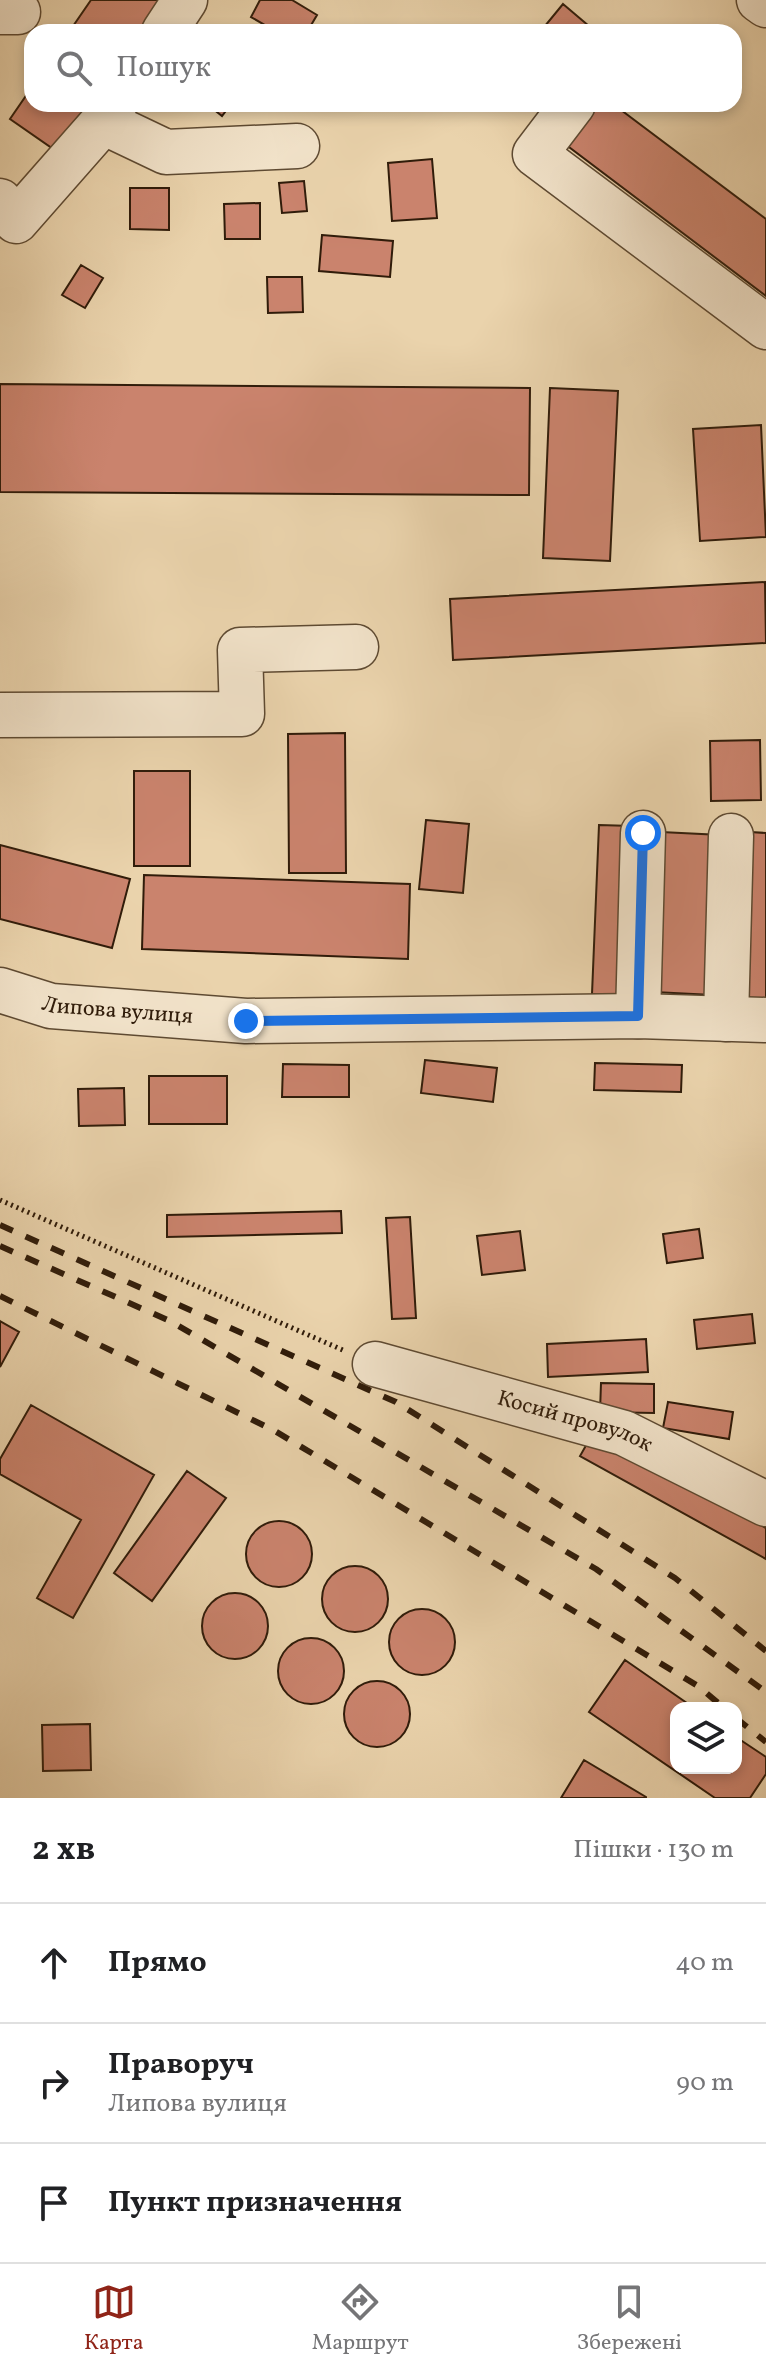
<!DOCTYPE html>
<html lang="uk">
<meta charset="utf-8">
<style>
body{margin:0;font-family:Vollkorn,serif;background:#f2f2f2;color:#202124}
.controls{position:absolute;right:24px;bottom:24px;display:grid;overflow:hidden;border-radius:16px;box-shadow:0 4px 12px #0003}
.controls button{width:72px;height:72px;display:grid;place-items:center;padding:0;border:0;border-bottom:2px solid #e0e0e0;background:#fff;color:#202124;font:40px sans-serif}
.stop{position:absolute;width:24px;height:24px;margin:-18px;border:6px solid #1a73e8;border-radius:50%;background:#fff}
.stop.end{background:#1a73e8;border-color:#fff;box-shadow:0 2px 8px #0008}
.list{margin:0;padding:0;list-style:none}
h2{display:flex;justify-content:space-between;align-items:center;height:104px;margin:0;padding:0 32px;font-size:34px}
h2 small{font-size:26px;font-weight:400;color:#757577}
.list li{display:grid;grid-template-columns:52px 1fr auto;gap:24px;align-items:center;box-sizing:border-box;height:120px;padding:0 32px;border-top:2px solid #e0e0e0}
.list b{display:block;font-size:30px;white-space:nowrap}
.list p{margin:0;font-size:26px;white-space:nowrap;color:#757577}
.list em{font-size:26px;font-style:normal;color:#757577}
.icon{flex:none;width:44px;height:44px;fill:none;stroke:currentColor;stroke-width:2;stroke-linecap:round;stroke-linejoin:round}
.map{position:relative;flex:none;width:766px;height:1798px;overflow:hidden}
.search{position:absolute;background:#fff;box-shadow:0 4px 12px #0003;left:24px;right:24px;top:24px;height:88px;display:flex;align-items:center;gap:20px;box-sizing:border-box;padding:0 28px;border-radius:24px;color:#757577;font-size:30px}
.sheet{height:464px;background:#fff}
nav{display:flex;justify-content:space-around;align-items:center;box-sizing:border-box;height:112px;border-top:2px solid #e0e0e0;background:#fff;font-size:22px;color:#757577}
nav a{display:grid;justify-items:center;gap:4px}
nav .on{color:#8f2418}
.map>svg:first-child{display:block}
</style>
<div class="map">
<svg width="766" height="1798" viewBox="0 0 766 1798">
<rect width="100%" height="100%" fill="#ead3ac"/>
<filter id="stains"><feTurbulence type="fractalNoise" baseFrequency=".0025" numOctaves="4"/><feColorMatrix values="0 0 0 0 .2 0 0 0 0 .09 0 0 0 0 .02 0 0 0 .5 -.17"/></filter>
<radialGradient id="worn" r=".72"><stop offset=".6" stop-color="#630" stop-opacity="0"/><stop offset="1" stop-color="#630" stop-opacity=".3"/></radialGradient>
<path fill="#ca836d" stroke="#301c0a" stroke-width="2" d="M 91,0 L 156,0 L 160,3 L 141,32 L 69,32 Z
M 260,0 L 292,0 L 317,15 L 307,32 L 277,32 L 251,17 Z
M 563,4 L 596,32 L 540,32 Z
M 32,87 L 32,104 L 92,104 L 59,153 L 10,119 Z
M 207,104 L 231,104 L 222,116 Z
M 589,104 L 613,104 L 766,219 L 766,296 L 561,141 Z
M 432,159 L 437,218 L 392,221 L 388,163 Z
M 304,181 L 307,211 L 282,213 L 279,183 Z
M 130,188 L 169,188 L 169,230 L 130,229 Z
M 260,203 L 260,239 L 225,239 L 224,204 Z
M 322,235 L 393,241 L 390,277 L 319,271 Z
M 81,265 L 103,278 L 85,308 L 62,295 Z
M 267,277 L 302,277 L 303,312 L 268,313 Z
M 0,384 L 530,388 L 529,495 L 0,492 Z
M 550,388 L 618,391 L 610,561 L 543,558 Z
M 761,425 L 766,537 L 700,541 L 693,429 Z
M 765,582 L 766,643 L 453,660 L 450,599 Z
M 345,733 L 346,873 L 289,873 L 288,734 Z
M 760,740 L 761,800 L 711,801 L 710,741 Z
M 134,771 L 190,771 L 190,866 L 134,866 Z
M 426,820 L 469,824 L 463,893 L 419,889 Z
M 599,825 L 632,826 L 625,995 L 592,994 Z
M 661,832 L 721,835 L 713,995 L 654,992 Z
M 750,832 L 766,833 L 766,1001 L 743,1000 Z
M 0,845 L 130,879 L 112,948 L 0,919 Z
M 144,875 L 410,884 L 408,959 L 142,949 Z
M 425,1060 L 497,1068 L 493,1102 L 421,1093 Z
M 595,1063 L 682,1065 L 681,1092 L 594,1090 Z
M 283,1064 L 349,1065 L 349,1097 L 282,1097 Z
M 149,1076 L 227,1076 L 227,1124 L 149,1124 Z
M 124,1088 L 125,1125 L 79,1126 L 78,1089 Z
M 341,1211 L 342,1233 L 167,1237 L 167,1215 Z
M 410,1217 L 416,1318 L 392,1319 L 386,1218 Z
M 699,1229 L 703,1258 L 667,1263 L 663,1234 Z
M 520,1231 L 525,1270 L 482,1275 L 477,1236 Z
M 752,1314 L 755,1343 L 697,1349 L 694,1320 Z
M 0,1321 L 19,1332 L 0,1367 Z
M 646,1339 L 648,1372 L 548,1377 L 547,1344 Z
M 601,1383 L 654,1384 L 654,1413 L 600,1412 Z
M 668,1402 L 733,1412 L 729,1439 L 663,1428 Z
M 31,1405 L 154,1475 L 73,1618 L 37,1598 L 81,1520 L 0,1474 L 0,1459 Z
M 593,1433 L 766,1528 L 766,1559 L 580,1456 Z
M 187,1471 L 226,1498 L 152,1601 L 114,1573 Z
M246 1554a33 33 0 1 1 66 0a33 33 0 1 1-66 0Z
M322 1599a33 33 0 1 1 66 0a33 33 0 1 1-66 0Z
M202 1626a33 33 0 1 1 66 0a33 33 0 1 1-66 0Z
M389 1642a33 33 0 1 1 66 0a33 33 0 1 1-66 0Z
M278 1671a33 33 0 1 1 66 0a33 33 0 1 1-66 0Z
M 625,1660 L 694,1708 L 676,1708 L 676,1768 L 736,1768 L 736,1737 L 766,1757 L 766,1774 L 750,1798 L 715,1798 L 589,1712 Z
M344 1714a33 33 0 1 1 66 0a33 33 0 1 1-66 0Z
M 90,1724 L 91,1770 L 43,1771 L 42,1725 Z
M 584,1760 L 646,1797 L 646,1798 L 561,1798 Z"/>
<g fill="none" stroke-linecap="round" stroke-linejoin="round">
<defs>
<g id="minor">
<path d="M 759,0 L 766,5"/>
<path d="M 0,12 L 18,12"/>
<path d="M 164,32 L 185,0"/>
<path d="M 115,104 L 103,122 L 166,152 L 297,146"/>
<path d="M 573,104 L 535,154 L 766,327"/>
<path d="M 0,201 L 16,221 L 103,122"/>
<path d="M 0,715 L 242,714 L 240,650 L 356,647"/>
<path id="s1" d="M 0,990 L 51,1006 L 246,1021 L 638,1016 L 766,1020"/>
<path d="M 638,1016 L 643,833"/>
<path d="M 726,1019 L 731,836"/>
<path id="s2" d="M 375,1364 L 624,1433 L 766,1504"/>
</g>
</defs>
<use href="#minor" stroke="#5e4a32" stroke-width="47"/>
<path stroke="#301c0a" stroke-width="5" stroke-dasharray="2 4" stroke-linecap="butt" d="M 0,1200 L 345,1351"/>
<use href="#minor" stroke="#f1e2c9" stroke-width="44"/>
<path stroke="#301c0a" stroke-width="6" stroke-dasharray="14 14" stroke-linecap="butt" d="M 0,1225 L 396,1402 L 675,1578 L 766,1651
M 0,1246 L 170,1321 L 596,1569 L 766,1692
M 0,1296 L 275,1431 L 698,1686 L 724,1708
M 736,1718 L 766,1742"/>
</g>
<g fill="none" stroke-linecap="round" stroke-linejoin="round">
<path stroke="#1a73e8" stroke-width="10" d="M 246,1021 L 638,1016 L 643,833"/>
</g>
<g text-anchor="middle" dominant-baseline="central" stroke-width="7" stroke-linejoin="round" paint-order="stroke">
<g font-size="22" fill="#301c0a" stroke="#f1e2c9">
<text stroke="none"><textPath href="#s1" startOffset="120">Липова вулиця</textPath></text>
<text stroke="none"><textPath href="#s2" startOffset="208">Косий провулок</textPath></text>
</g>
</g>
<rect width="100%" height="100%" filter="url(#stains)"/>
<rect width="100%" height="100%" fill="url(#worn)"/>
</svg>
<div class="controls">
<button><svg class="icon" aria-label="layers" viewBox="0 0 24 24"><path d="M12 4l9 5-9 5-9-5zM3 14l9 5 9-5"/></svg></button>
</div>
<div class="stop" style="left:643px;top:833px"></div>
<div class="stop end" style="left:246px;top:1021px"></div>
<div class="search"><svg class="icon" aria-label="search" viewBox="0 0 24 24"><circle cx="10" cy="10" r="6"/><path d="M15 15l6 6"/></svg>Пошук</div>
</div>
<section class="sheet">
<h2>2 хв<small>Пішки · 130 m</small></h2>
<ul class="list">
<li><svg class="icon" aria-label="ahead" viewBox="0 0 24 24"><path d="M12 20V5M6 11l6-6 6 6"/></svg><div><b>Прямо</b></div><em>40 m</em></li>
<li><svg class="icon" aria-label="right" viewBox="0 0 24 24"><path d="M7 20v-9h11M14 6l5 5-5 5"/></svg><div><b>Праворуч</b><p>Липова вулиця</p></div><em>90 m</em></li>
<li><svg class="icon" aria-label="arrive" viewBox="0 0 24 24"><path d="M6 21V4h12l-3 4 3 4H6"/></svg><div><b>Пункт призначення</b></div></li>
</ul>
</section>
<nav>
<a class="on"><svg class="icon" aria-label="map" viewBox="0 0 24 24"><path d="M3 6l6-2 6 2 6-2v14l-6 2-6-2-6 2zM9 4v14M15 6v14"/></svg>Карта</a>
<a><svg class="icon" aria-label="directions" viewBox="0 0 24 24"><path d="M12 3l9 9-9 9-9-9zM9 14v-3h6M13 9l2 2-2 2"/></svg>Маршрут</a>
<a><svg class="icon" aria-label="saved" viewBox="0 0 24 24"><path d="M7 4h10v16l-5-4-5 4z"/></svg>Збережені</a>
</nav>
